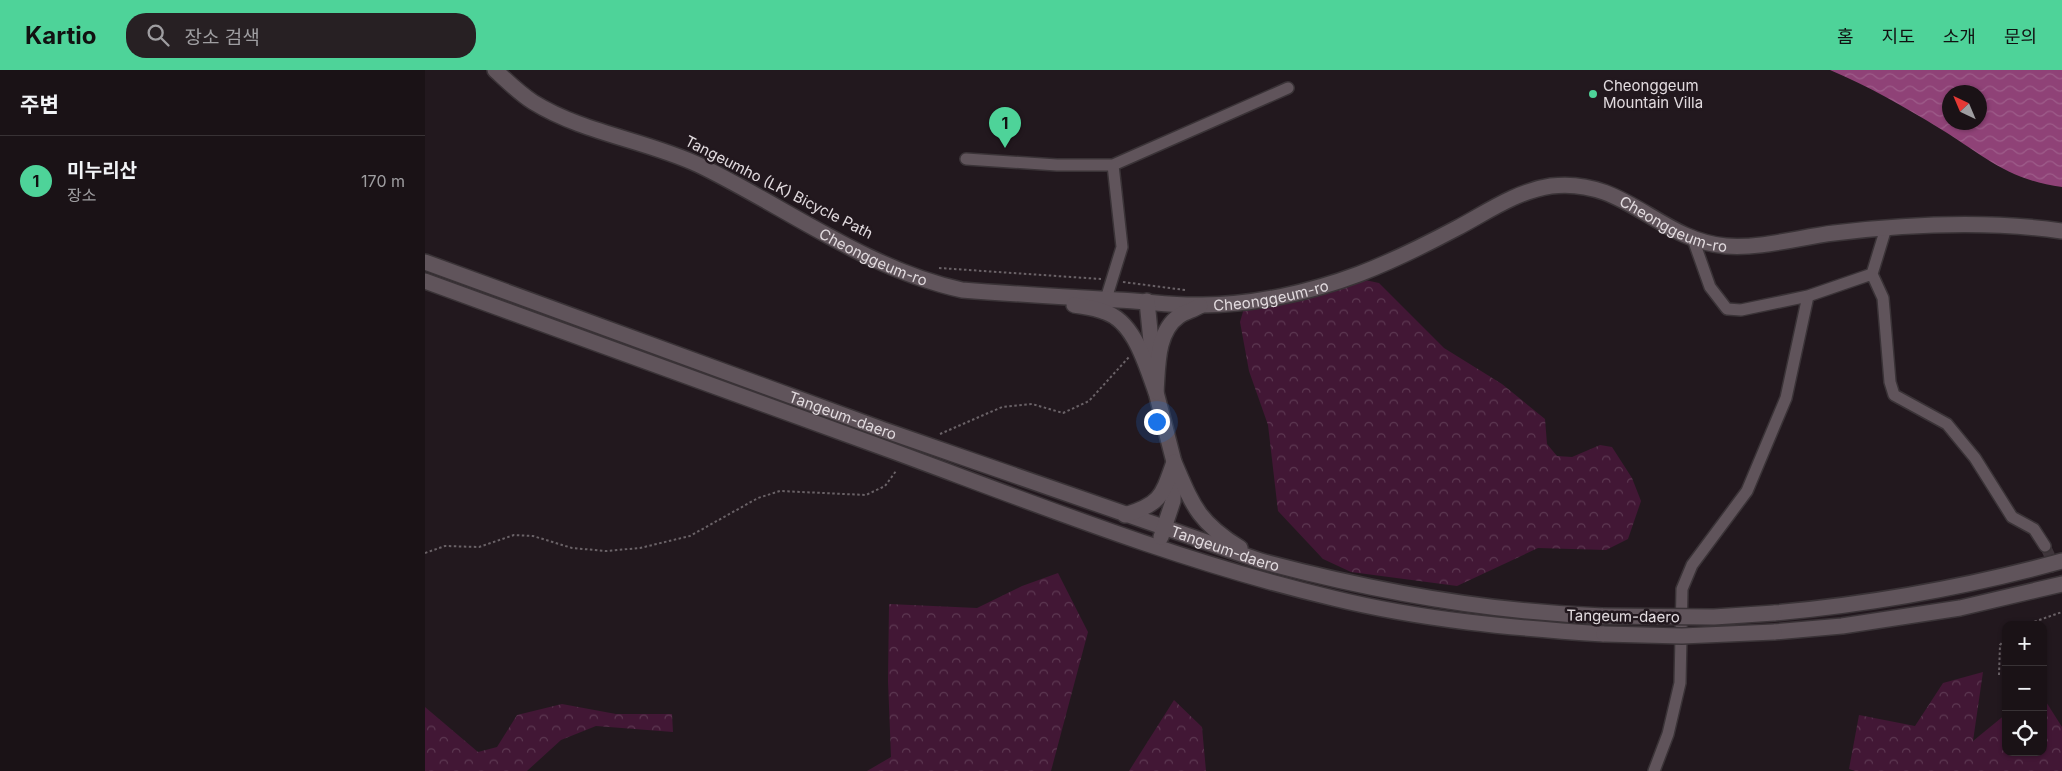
<!DOCTYPE html>
<html lang="ko">
<meta charset="utf-8">
<style>
body{margin:0;font-family:Inter,"Noto Sans KR",sans-serif;background:#272023;color:#f1f3f6}
.controls{position:absolute;right:15px;bottom:15px;display:grid;overflow:hidden;border-radius:10px;box-shadow:0 1px 4px #0004}
.controls button{width:45px;height:45px;display:grid;place-items:center;padding:0;border:0;border-bottom:1px solid #383235;background:#1a1216;color:#f1f3f6;font:25px sans-serif}
.compass{position:absolute;left:1517px;top:15px;width:45px;height:45px;border-radius:50%;background:#1a1216;box-shadow:0 1px 4px #0004;rotate:316deg}
.you{position:absolute;left:731px;top:351px;width:18px;height:18px;margin:-12px;border:4px solid #fff;border-radius:50%;background:#1a73e8;box-shadow:0 0 0 8px #1a73e833}
.badge{display:grid;place-items:center;width:32px;height:32px;border-radius:50%;background:#4ed399;color:#111;font-size:16px;font-weight:700}
.pin{position:absolute;translate:-50% -41px;filter:drop-shadow(0 1px 2px #0008)}
.pin::after{content:'';position:absolute;top:26px;width:18px;height:15px;background:inherit;clip-path:polygon(0 0,100% 0,50% 100%)}
.list{margin:0;padding:0;list-style:none}
h2{display:flex;justify-content:space-between;align-items:center;height:65px;margin:0;padding:0 20px;font-size:21px}
h2 small{font-size:16px;font-weight:400;color:#9f9ea1}
.list li{display:grid;grid-template-columns:32px 1fr auto;gap:15px;align-items:center;box-sizing:border-box;height:90px;padding:0 20px;border-top:1px solid #383235}
.list b{display:block;font-size:19px;white-space:nowrap}
.list p{margin:0;font-size:16px;white-space:nowrap;color:#9f9ea1}
.list em{font-size:16px;font-style:normal;color:#9f9ea1}
.icon{flex:none;width:28px;height:28px;fill:none;stroke:currentColor;stroke-width:2;stroke-linecap:round;stroke-linejoin:round}
.map{position:relative;flex:none;width:1637px;height:701px;overflow:hidden}
header{display:flex;align-items:center;gap:30px;box-sizing:border-box;height:70px;padding:0 25px;background:#4ed399;color:#111}
header strong{font-size:24px}
nav{display:flex;gap:28px;margin-inline-start:auto;font-size:18px}
.search{width:350px;height:45px;background:#272023;display:flex;align-items:center;gap:12px;box-sizing:border-box;padding:0 18px;border-radius:20px;color:#9f9ea1;font-size:19px}
main{display:flex}
aside{flex:1;background:#1a1216}
.map>svg:first-child{display:block}
</style>
<header>
<strong>Kartio</strong>
<div class="search"><svg class="icon" aria-label="search" viewBox="0 0 24 24"><circle cx="10" cy="10" r="6"/><path d="M15 15l6 6"/></svg>장소 검색</div>
<nav><a>홈</a><a>지도</a><a>소개</a><a>문의</a></nav>
</header>
<main>
<aside>
<h2>주변<small></small></h2>
<ul class="list">
<li><span class="badge">1</span><div><b>미누리산</b><p>장소</p></div><em>170 m</em></li>
</ul>
</aside>
<div class="map">
<svg width="1637" height="701" viewBox="0 0 1637 701">
<defs>
<pattern id="forest-crowns" width="20" height="18" patternUnits="userSpaceOnUse" patternTransform="scale(1.25)"><rect width="20" height="18" fill="#421735"/><path d="M2 6a3 3 0 1 1 6 0M12 15a3 3 0 1 1 6 0" fill="none" stroke="#5d3852"/></pattern>
<pattern id="water-waves" width="16" height="10" patternUnits="userSpaceOnUse" patternTransform="scale(1.25)"><rect width="16" height="10" fill="#8f4277"/><path d="M0 5q4-4 8 0t8 0" fill="none" stroke="#9e5d8a"/></pattern>
</defs>
<rect width="100%" height="100%" fill="#22181e"/>
<path fill="url(#forest-crowns)" d="M 940,210 L 954,213 L 1019,278 L 1077,314 L 1120,349 L 1122,374 L 1132,386 L 1147,387 L 1175,375 L 1187,377 L 1207,408 L 1216,431 L 1203,469 L 1181,480 L 1113,478 L 1032,516 L 926,502 L 898,489 L 853,441 L 843,355 L 824,301 L 815,252 L 819,238 Z
M 633,503 L 663,562 L 626,701 L 442,701 L 466,687 L 463,611 L 464,534 L 552,538 L 597,516 Z
M 1558,602 L 1548,671 L 1581,644 L 1581,682 L 1618,682 L 1618,627 L 1637,657 L 1637,701 L 1430,701 L 1424,699 L 1434,645 L 1490,656 L 1518,613 Z
M 749,630 L 777,657 L 781,701 L 704,701 Z
M 137,634 L 191,644 L 247,644 L 248,662 L 171,656 L 136,670 L 102,701 L 0,701 L 0,637 L 53,682 L 72,677 L 92,645 Z"/>
<path fill="url(#water-waves)" fill-rule="evenodd" d="M 1405,0 L 1637,0 L 1637,117 C 1583,110 1558,85 1514,58 C 1478,36 1443,16 1405,0 ZM 1524,22 L 1554,22 L 1554,52 L 1524,52 Z"/>
<g fill="none" stroke-linecap="round" stroke-linejoin="round">
<path stroke="#3f353b" stroke-width="11" stroke-dasharray="11 5.5" stroke-linecap="butt" d="M 1620,476 L 1637,511"/>
<defs>
<path id="street" d="M 541,89 L 632,95 L 688,95 L 697,177 L 681,229
M 688,95 L 863,18
M 1461,158 L 1447,204 L 1458,228 L 1465,312 L 1469,325 L 1522,354 L 1550,388 L 1587,447 L 1609,459 L 1620,476
M 1383,226 L 1447,204
M 1229,701 L 1243,664 L 1255,613 L 1257,519 L 1267,495 L 1322,421 L 1361,328 L 1383,226 L 1316,240 L 1302,239 L 1285,217 L 1268,169"/>
<g id="secondary">
<path id="s1" d="M 70,0 C 82,11 94,23 108,32 C 158,63 220,70 274,95 C 361,137 441,199 537,220 C 589,224 640,227 692,230 C 720,231 749,236 777,235 C 829,235 886,222 934,204 C 968,191 1000,175 1032,158 C 1062,142 1092,121 1126,116 C 1200,107 1233,170 1301,176 C 1335,179 1375,167 1409,163 C 1484,154 1561,150 1637,161"/>
<path id="s2" d="M 0,192 L 459,360 L 836,491 C 948,521 1062,542 1178,546"/>
<path d="M 0,211 C 157,269 315,325 473,383 C 616,436 759,493 908,528 C 997,550 1088,558 1179,564"/>
<path d="M 722,231 L 731,322 L 749,392 L 748,431 L 736,467"/>
<path d="M 649,235 C 660,237 670,238 680,242 C 710,252 721,296 731,322 C 733,298 731,262 754,246 C 760,242 768,240 775,236"/>
<path d="M 700,445 C 736,434 737,426 749,392 C 768,436 773,452 815,478"/>
<path d="M 1349,543 C 1447,534 1542,517 1637,491"/>
<path d="M 1349,562 L 1417,556 L 1535,538 L 1637,514"/>
</g>
</defs>
<use href="#street" stroke="#3a3337" stroke-width="14"/>
<use href="#secondary" stroke="#3a3337" stroke-width="18"/>
<path stroke="#6a6267" stroke-width="2" stroke-dasharray="2.5 2.5" stroke-linecap="butt" d="M 514,198 L 676,209
M 698,212 L 760,220
M 515,364 L 577,337 L 607,334 L 638,343 L 664,331 L 704,287
M 0,483 L 20,476 L 54,477 L 89,465 L 108,466 L 147,478 L 181,481 L 215,478 L 265,466 L 333,428 L 355,421 L 441,425 L 460,416 L 471,401
M 1600,555 L 1637,542
M 1574,605 L 1575,575 L 1581,568"/>
<use href="#street" stroke="#60545b" stroke-width="11"/>
<use href="#secondary" stroke="#60545b" stroke-width="15"/>
<defs>
<path id="secondary-bridge" d="M 1178,546 L 1289,547 L 1349,543
M 1179,564 L 1257,566 L 1349,562"/>
</defs>
<use href="#secondary-bridge" stroke="#3a3337" stroke-width="18" stroke-linecap="butt"/>
<use href="#secondary-bridge" stroke="#60545b" stroke-width="15"/>
</g>
<circle fill="#4ed399" stroke="#22181e" stroke-width="2" cx="1168" cy="24" r="5"/>
<g text-anchor="middle" dominant-baseline="central" stroke-width="5" stroke-linejoin="round" paint-order="stroke">
<g font-size="15" fill="#e2dbdf" stroke="#22181e" text-anchor="start">
<text x="1178" y="15">Cheonggeum<tspan x="1178" dy="17">Mountain Villa</tspan></text>
</g>
<g font-size="15" fill="#e2dbdf" stroke="#22181e">
<text transform="translate(354 117) rotate(27)">Tangeumho (LK) Bicycle Path</text>
<text stroke="none"><textPath href="#s1" startOffset="1264">Cheonggeum-ro</textPath></text>
<text stroke="none"><textPath href="#s1" startOffset="425">Cheonggeum-ro</textPath></text>
<text stroke="none"><textPath href="#s1" startOffset="830">Cheonggeum-ro</textPath></text>
<text stroke="none"><textPath href="#s2" startOffset="445">Tangeum-daero</textPath></text>
<text stroke="none"><textPath href="#s2" startOffset="850">Tangeum-daero</textPath></text>
<text transform="translate(1198 546) rotate(1)">Tangeum-daero</text>
</g>
</g>
</svg>
<div class="controls">
<button>+</button>
<button>−</button>
<button><svg class="icon" aria-label="locate" viewBox="0 0 24 24"><circle cx="12" cy="12" r="6"/><path d="M12 2v4M12 18v4M2 12h4M18 12h4"/></svg></button>
</div>
<svg class="compass" viewBox="-18 -18 36 36"><path d="M0-13l5 13h-10z" fill="#e53935"/><path d="M0 13l5-13h-10z" fill="#9f9ea1"/></svg>
<div class="you"></div>
<div class="pin badge" style="left:580px;top:78px">1</div>
</div>
</main>
